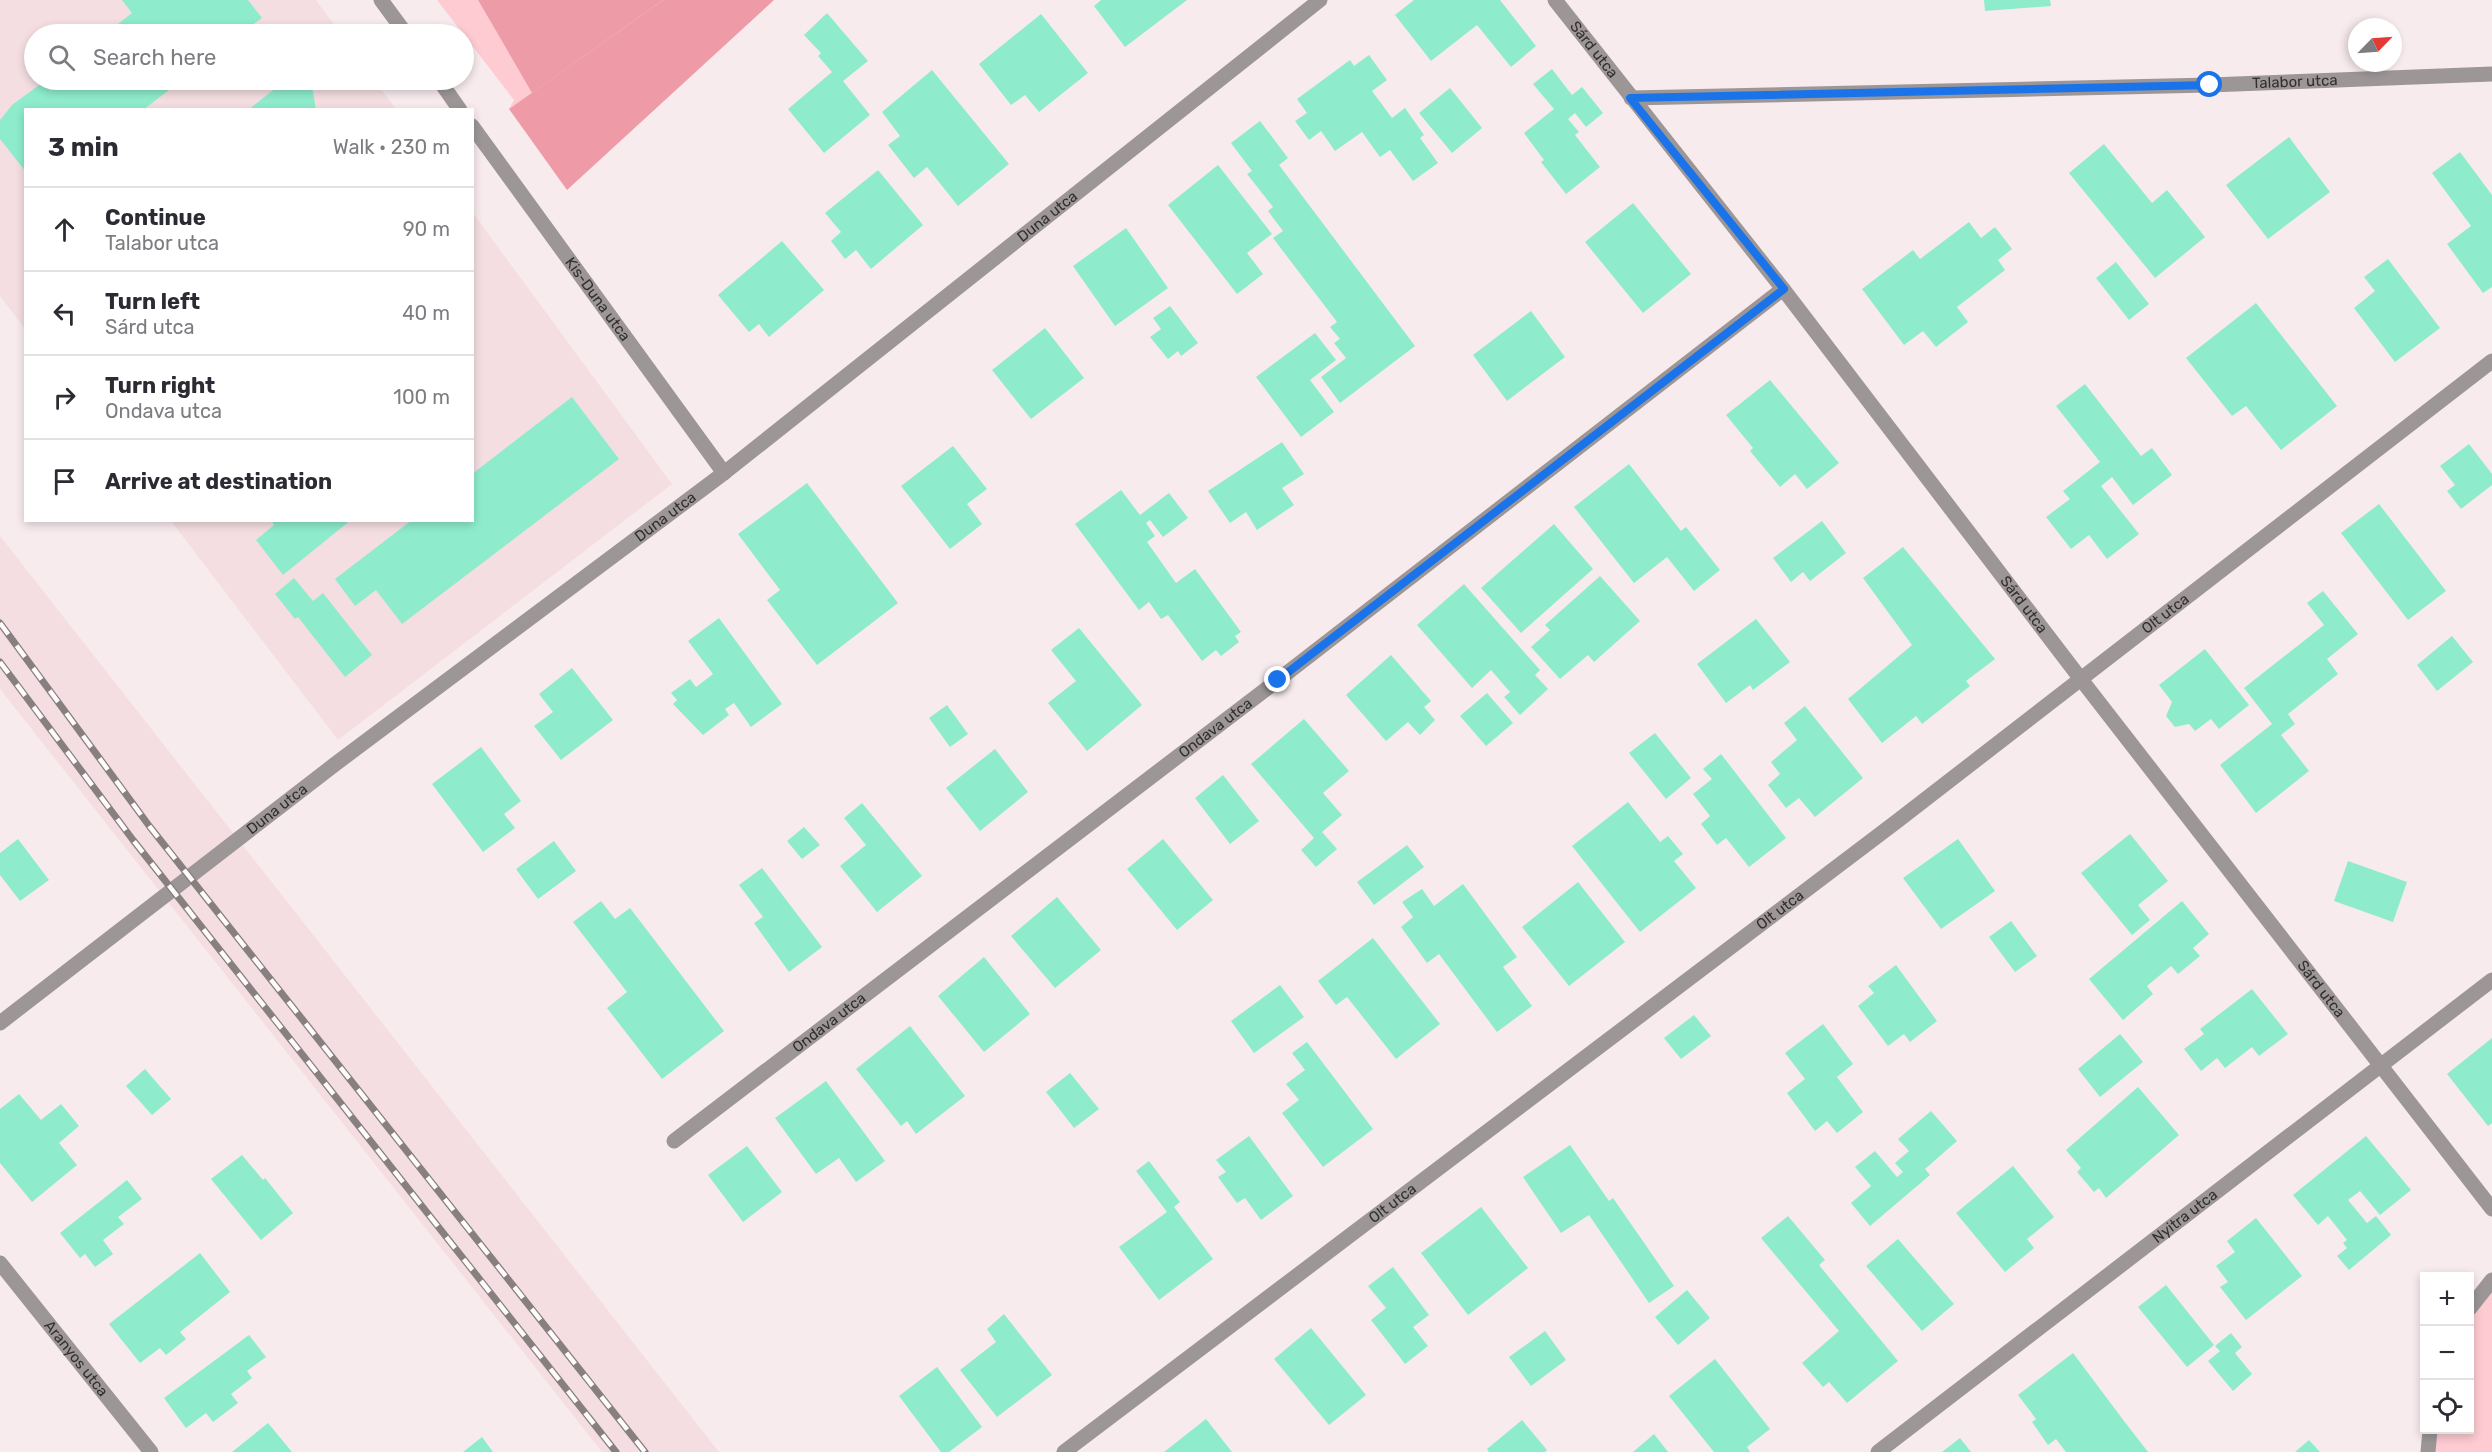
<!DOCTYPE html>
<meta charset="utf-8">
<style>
body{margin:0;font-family:Rubik,sans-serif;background:#f2f2f3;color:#2b2b33}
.controls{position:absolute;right:18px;bottom:18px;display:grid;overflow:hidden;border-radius:0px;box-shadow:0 3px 9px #0003}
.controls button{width:54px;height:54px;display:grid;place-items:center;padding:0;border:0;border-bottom:2px solid #e1e1e2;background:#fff;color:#2b2b33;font:30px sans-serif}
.compass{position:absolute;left:2348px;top:18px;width:54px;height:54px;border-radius:50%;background:#fff;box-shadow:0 3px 9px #0003;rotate:65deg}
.stop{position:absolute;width:18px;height:18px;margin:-14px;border:4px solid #1a73e8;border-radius:50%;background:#fff}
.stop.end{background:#1a73e8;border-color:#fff;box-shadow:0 2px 6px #0008}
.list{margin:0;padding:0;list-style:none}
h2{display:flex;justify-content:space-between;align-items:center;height:78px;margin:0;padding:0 24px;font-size:26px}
h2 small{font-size:20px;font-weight:400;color:#7c7c81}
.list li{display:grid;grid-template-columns:39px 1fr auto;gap:18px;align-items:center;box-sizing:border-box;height:84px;padding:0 24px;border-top:2px solid #e1e1e2}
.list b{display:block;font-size:22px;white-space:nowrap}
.list p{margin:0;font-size:20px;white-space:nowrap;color:#7c7c81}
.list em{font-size:20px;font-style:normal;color:#7c7c81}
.icon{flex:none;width:33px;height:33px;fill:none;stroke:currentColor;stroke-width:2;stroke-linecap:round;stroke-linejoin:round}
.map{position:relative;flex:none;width:2492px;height:1452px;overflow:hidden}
.search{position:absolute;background:#fff;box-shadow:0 3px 9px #0003;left:24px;top:24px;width:450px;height:66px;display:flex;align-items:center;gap:15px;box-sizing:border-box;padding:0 21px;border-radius:33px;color:#7c7c81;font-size:22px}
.panel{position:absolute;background:#fff;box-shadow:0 3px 9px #0003;left:24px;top:108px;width:450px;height:414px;border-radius:0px}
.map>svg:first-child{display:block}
</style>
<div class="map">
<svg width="2492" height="1452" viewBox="0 0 2492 1452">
<rect width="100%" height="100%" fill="#f8ebed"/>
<path fill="#f4dee1" d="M 0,0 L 316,0 L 341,34 L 34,34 L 34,80 L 374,80 L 396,109 L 26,110 L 25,329 L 0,296 Z
M 473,213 L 672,484 L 338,740 L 171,521 L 472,520 Z
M 0,536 L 719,1452 L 602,1452 L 0,689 Z"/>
<path fill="#fdcbd1" d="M 437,0 L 478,0 L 532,93 L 509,109 L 514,100 Z
M 2492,1280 L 2492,1452 L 2428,1452 L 2430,1430 L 2470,1430 L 2470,1308 Z"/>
<path fill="#ee9ba7" d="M 663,0 L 774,0 L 567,190 L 509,109 Z"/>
<path fill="#ee9ba8" d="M 478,0 L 663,0 L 532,93 Z"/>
<path fill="#8eeccd" d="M 122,0 L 248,0 L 262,18 L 240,34 L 105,34 L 132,13 Z
M 1101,0 L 1187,0 L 1125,47 L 1094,6 Z
M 1414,0 L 1500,0 L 1536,46 L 1511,67 L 1477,25 L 1431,61 L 1395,15 Z
M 1984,0 L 2050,0 L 2051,6 L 1985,11 Z
M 827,13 L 868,61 L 843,81 L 870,115 L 824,153 L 788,109 L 832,72 L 818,56 L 821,53 L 804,35 Z
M 1041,14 L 1088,73 L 1039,112 L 1025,95 L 1011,105 L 979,64 Z
M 1369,55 L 1387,80 L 1372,91 L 1392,118 L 1405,108 L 1424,135 L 1420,138 L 1438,163 L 1413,181 L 1390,150 L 1380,157 L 1362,132 L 1335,151 L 1321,131 L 1309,140 L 1295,121 L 1307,113 L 1297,99 L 1350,60 L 1354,66 Z
M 1552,69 L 1572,95 L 1582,87 L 1603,113 L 1586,127 L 1575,113 L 1568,119 L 1579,132 L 1575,135 L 1600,167 L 1566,194 L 1541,162 L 1544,160 L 1524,133 L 1554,109 L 1533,84 Z
M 932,70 L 1009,164 L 958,206 L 927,167 L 914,178 L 888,145 L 900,136 L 882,112 Z
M 46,80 L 182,80 L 143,110 L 26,110 L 26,172 L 0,139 L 0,120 L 12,105 Z
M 286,80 L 311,80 L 316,110 L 248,110 Z
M 1450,88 L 1482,128 L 1452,153 L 1419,113 Z
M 1260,121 L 1288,158 L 1279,165 L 1415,346 L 1340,403 L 1321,377 L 1346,358 L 1334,343 L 1340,339 L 1330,327 L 1337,322 L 1273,238 L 1283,231 L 1268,211 L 1273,207 L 1247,174 L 1252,171 L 1231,143 Z
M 2289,137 L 2330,192 L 2268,239 L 2226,185 Z
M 2104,144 L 2152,203 L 2167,190 L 2205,237 L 2155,278 L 2069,173 Z
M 2460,152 L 2492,195 L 2492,287 L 2483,293 L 2447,244 L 2471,226 L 2432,173 Z
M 1218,165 L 1272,234 L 1247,253 L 1263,274 L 1237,294 L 1168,205 Z
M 878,170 L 923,225 L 871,269 L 856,250 L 845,259 L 831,241 L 841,232 L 825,213 Z
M 1633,203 L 1691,274 L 1643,313 L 1585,242 Z
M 1969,222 L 1981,238 L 1995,227 L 2012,249 L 1998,260 L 2005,270 L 1957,307 L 1968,322 L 1936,347 L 1923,331 L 1904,345 L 1862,289 L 1913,250 L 1920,259 Z
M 1126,228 L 1168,288 L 1115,326 L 1073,266 Z
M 782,241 L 824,290 L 769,337 L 759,324 L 749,332 L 718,295 Z
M 2388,259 L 2440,328 L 2395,362 L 2354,308 L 2375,291 L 2364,277 Z
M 2116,262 L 2149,304 L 2129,320 L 2096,278 Z
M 2256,303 L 2337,406 L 2281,450 L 2246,406 L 2232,416 L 2186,358 Z
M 1170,306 L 1198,343 L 1181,356 L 1178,351 L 1168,359 L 1150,337 L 1161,329 L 1153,318 Z
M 1531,311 L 1565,357 L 1507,401 L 1473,355 Z
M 1045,328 L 1084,378 L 1031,419 L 992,370 Z
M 1315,333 L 1336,360 L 1310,380 L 1334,412 L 1301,437 L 1256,377 Z
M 1770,380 L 1839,463 L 1807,489 L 1795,474 L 1780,487 L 1750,451 L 1753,448 L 1726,415 Z
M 2085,384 L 2141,456 L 2152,448 L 2172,475 L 2133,505 L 2112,477 L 2101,486 L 2139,534 L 2107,559 L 2089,535 L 2071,549 L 2046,517 L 2070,499 L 2063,491 L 2100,462 L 2056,406 Z
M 572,397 L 619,459 L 402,624 L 376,590 L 355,606 L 335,579 L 412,520 L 472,520 L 472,474 Z
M 1282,442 L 1304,474 L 1282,488 L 1294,505 L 1257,530 L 1246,512 L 1230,523 L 1208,491 Z
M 2469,444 L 2492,474 L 2492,485 L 2461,509 L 2447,491 L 2455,485 L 2440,466 Z
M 953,446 L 987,489 L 967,504 L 982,524 L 950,549 L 901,486 Z
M 1629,464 L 1681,531 L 1686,527 L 1720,570 L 1694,591 L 1667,557 L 1634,583 L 1574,507 Z
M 807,483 L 898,603 L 817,665 L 767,600 L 780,590 L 738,534 Z
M 1121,490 L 1140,515 L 1169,493 L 1188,518 L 1163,537 L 1150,520 L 1146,523 L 1155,536 L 1147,542 L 1176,583 L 1195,569 L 1241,632 L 1235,636 L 1239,642 L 1221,656 L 1216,650 L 1202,661 L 1168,615 L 1161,619 L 1149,602 L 1139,610 L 1075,524 Z
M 2379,504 L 2446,591 L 2408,620 L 2341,533 Z
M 271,520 L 351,520 L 283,575 L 256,540 L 274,525 Z
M 1822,521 L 1846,553 L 1810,581 L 1803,572 L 1791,582 L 1773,558 Z
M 1554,524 L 1593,569 L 1521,633 L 1481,588 Z
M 1903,547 L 1995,659 L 1966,681 L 1970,686 L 1922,724 L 1916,716 L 1882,743 L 1848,699 L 1912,645 L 1863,578 Z
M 1600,576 L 1640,621 L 1594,662 L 1588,655 L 1560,679 L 1531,647 L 1550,630 L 1545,625 Z
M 294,578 L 313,601 L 323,593 L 372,655 L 345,677 L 298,617 L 295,619 L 275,594 Z
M 1464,584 L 1540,670 L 1535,675 L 1548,689 L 1520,715 L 1504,697 L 1510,692 L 1491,670 L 1472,688 L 1417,625 Z
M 2323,591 L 2358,634 L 2327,659 L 2338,674 L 2288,714 L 2295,724 L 2281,735 L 2309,771 L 2256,813 L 2220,765 L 2272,724 L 2244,688 L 2324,625 L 2307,603 Z
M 719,618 L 782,704 L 751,727 L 734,703 L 725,709 L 729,715 L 703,735 L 673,704 L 677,700 L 671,693 L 690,679 L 696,687 L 713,674 L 688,641 Z
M 1756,619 L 1790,662 L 1753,690 L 1750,685 L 1726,703 L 1697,664 Z
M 1079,628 L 1142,705 L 1087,751 L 1048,703 L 1076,681 L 1051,650 Z
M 2452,636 L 2473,662 L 2437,691 L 2417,665 Z
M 2205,649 L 2249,705 L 2219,729 L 2211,719 L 2195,731 L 2189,724 L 2175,727 L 2166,716 L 2172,702 L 2159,685 Z
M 1391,655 L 1431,701 L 1424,707 L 1435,720 L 1420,735 L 1408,722 L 1386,741 L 1346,695 Z
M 572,668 L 613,720 L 561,760 L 534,726 L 553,712 L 539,694 Z
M 1487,693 L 1513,723 L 1486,746 L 1460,716 Z
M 947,705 L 968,734 L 950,747 L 929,718 Z
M 1805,706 L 1863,778 L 1815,817 L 1799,798 L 1786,808 L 1768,785 L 1780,774 L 1771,762 L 1797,740 L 1784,723 Z
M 1304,719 L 1349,771 L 1323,793 L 1342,815 L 1322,832 L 1337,849 L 1316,867 L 1301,850 L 1314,838 L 1251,764 Z
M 1655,733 L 1691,778 L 1666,799 L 1629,753 Z
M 481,747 L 521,801 L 504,814 L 515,828 L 483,852 L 432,784 Z
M 995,749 L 1028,792 L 980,831 L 946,788 Z
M 1721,754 L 1786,838 L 1749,867 L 1726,838 L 1717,845 L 1701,824 L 1710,816 L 1693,794 L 1712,779 L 1703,769 Z
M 1223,775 L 1259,821 L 1230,844 L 1195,798 Z
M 1628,802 L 1660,842 L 1668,836 L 1683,854 L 1674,861 L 1696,888 L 1640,932 L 1572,846 Z
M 862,803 L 922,876 L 877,912 L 840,866 L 866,845 L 844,818 Z
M 804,827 L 820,845 L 802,859 L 787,841 Z
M 2130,834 L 2168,881 L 2138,905 L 2150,920 L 2132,935 L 2081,873 Z
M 18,839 L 49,880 L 20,901 L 0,875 L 0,853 Z
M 1163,839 L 1213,900 L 1177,930 L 1127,869 Z
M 1958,839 L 1995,891 L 1941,929 L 1903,878 Z
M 554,841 L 576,871 L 538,899 L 516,869 Z
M 1407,845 L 1424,867 L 1374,905 L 1357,882 Z
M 2348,861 L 2407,882 L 2393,922 L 2334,901 Z
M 762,868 L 822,947 L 789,972 L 754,923 L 763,917 L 739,885 Z
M 1578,882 L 1625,942 L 1569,986 L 1522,927 Z
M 1463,884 L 1517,957 L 1503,967 L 1532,1006 L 1497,1032 L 1439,954 L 1427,963 L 1401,927 L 1413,917 L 1402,902 L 1422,889 L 1434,906 Z
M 1057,897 L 1101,950 L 1055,988 L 1011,936 Z
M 601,901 L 615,919 L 630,908 L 724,1031 L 662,1079 L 607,1008 L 627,992 L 573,922 Z
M 2182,901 L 2209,934 L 2193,948 L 2200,956 L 2178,974 L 2171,966 L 2147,986 L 2153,994 L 2123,1020 L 2089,979 Z
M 2011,921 L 2037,956 L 2015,972 L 1989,937 Z
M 1373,938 L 1440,1024 L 1396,1059 L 1347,997 L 1336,1005 L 1318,981 Z
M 984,957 L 1030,1014 L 984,1052 L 938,996 Z
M 1896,965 L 1937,1021 L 1910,1042 L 1904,1034 L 1888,1046 L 1858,1006 L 1874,993 L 1868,986 Z
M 1280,985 L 1304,1017 L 1254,1053 L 1231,1021 Z
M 2252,989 L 2288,1034 L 2259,1056 L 2252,1047 L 2225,1068 L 2217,1058 L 2201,1071 L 2184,1049 L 2204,1034 L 2200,1029 Z
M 1694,1015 L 1711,1036 L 1681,1059 L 1664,1038 Z
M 1823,1024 L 1853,1064 L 1837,1077 L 1863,1112 L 1837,1133 L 1827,1121 L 1815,1131 L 1787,1093 L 1805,1079 L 1785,1053 Z
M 910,1026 L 965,1096 L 916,1134 L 907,1121 L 901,1126 L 856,1069 Z
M 2120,1034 L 2143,1062 L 2100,1097 L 2078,1069 Z
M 2492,1038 L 2492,1123 L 2488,1126 L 2447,1074 Z
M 1307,1042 L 1373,1129 L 1323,1167 L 1282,1113 L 1299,1100 L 1286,1084 L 1305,1070 L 1292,1053 Z
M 145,1069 L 171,1099 L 152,1115 L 126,1086 Z
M 1070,1073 L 1099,1109 L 1074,1128 L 1046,1092 Z
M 826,1081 L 885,1161 L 856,1182 L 839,1158 L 816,1174 L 775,1118 Z
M 2138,1087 L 2179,1135 L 2106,1198 L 2099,1188 L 2094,1192 L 2077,1172 L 2081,1168 L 2066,1150 Z
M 19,1094 L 41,1120 L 61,1104 L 79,1126 L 59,1143 L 77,1165 L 32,1202 L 0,1163 L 0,1109 Z
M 1931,1111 L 1957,1141 L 1925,1169 L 1930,1175 L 1870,1226 L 1851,1203 L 1871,1186 L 1855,1167 L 1875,1151 L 1897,1177 L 1903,1172 L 1895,1163 L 1909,1151 L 1898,1139 Z
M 1249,1136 L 1293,1196 L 1261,1220 L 1245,1198 L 1237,1203 L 1218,1177 L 1226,1172 L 1216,1160 Z
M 2366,1136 L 2411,1190 L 2380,1215 L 2360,1191 L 2348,1200 L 2367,1223 L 2376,1216 L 2391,1235 L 2349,1270 L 2337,1256 L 2347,1248 L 2343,1243 L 2347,1240 L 2328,1216 L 2318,1225 L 2293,1195 Z
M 1570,1145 L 1609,1201 L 1613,1198 L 1674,1286 L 1649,1303 L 1589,1215 L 1561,1233 L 1523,1177 Z
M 747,1146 L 782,1192 L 743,1222 L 708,1175 Z
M 242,1155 L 263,1180 L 265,1178 L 293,1213 L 261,1240 L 211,1179 Z
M 1149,1161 L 1180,1202 L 1174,1207 L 1213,1259 L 1159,1300 L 1119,1247 L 1167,1212 L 1136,1171 Z
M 2013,1166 L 2054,1217 L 2027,1239 L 2034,1248 L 2005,1272 L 1956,1213 Z
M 127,1180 L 142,1199 L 118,1217 L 124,1224 L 103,1240 L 113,1254 L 95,1267 L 85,1254 L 80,1258 L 60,1233 Z
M 1481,1207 L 1528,1268 L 1468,1315 L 1421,1253 Z
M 1788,1216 L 1825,1260 L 1819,1265 L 1898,1361 L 1847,1403 L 1829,1382 L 1823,1387 L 1802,1363 L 1839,1331 L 1761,1238 Z
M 2256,1218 L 2302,1276 L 2246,1320 L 2220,1287 L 2228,1282 L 2216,1266 L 2235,1252 L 2227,1241 Z
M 1898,1239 L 1954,1304 L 1922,1331 L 1866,1266 Z
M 200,1253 L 230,1292 L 180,1332 L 186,1339 L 166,1355 L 160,1348 L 140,1363 L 109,1324 Z
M 1393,1267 L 1429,1315 L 1413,1327 L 1428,1346 L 1405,1364 L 1371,1320 L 1386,1308 L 1368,1286 Z
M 2166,1285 L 2214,1345 L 2187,1367 L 2138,1307 Z
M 1687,1290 L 1710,1318 L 1678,1345 L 1655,1317 Z
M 1004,1314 L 1052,1375 L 997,1417 L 960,1370 L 996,1342 L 987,1329 Z
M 1311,1328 L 1366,1395 L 1329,1425 L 1274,1359 Z
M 1545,1331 L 1566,1360 L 1531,1386 L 1509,1357 Z
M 2231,1333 L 2242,1347 L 2235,1353 L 2252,1374 L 2233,1391 L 2208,1361 L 2220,1351 L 2215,1346 Z
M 249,1335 L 266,1357 L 247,1371 L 252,1378 L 231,1394 L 238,1403 L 213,1422 L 206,1413 L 186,1428 L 164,1398 Z
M 2073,1353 L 2124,1421 L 2148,1452 L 2066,1452 L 2056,1439 L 2048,1445 L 2032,1422 L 2036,1419 L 2018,1395 Z
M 1715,1359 L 1770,1429 L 1747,1447 L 1750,1452 L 1714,1452 L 1669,1396 Z
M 937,1367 L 982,1427 L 949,1452 L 941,1452 L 899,1396 Z
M 1206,1419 L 1232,1452 L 1164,1452 Z
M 1522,1420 L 1547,1450 L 1545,1452 L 1489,1452 L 1487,1449 Z
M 268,1423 L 292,1452 L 232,1452 Z
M 1654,1434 L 1668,1452 L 1633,1452 Z
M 482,1437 L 493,1452 L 463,1452 Z
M 1960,1438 L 1971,1452 L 1942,1452 Z
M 2309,1440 L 2320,1452 L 2295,1452 Z"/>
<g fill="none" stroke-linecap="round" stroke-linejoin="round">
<g stroke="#9c9697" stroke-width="15">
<path d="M 381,0 L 406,34"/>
<path id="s1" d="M 1555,0 L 1783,289 L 2080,678 L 2492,1209"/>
<path d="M 439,80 L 460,110"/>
<path id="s2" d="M 1631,98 L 2210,85 L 2492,74"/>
<path id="s3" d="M 472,126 L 724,473"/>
<path id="s4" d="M 0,1023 L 334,765 L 724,473 L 1320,0"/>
<path id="s5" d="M 674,1141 L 1278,680 L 1783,289"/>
<path id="s6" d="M 0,1263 L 151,1452"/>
<path d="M 2470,1308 L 2492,1280"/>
<path id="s7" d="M 1064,1452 L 1896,822 L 2492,361"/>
<path id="s8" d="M 1878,1452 L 2492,980"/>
<path d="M 2428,1452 L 2430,1430"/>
</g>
<defs>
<path id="rail" d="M 0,623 L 150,827 L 645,1452
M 0,662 L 133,840 L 616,1452"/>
</defs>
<use href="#rail" stroke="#877f80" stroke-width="7"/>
<use href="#rail" stroke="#fefbfc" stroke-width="4.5" stroke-dasharray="14" stroke-linecap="butt"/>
</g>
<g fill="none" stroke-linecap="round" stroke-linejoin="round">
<path stroke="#1a73e8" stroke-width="8" d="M 1278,680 L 1784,289 L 1630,98 L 2210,85"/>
</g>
<g text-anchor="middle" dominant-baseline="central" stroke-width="4.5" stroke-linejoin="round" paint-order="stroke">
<g font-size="15" fill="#332e2f" stroke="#fefbfc">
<text stroke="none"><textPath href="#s1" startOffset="63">Sárd utca</textPath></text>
<text stroke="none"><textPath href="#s2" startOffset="664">Talabor utca</textPath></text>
<text stroke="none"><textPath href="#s4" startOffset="1322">Duna utca</textPath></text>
<text stroke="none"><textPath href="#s3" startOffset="214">Kis-Duna utca</textPath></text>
<text stroke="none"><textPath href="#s4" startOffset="836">Duna utca</textPath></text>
<text stroke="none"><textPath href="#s1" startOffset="765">Sárd utca</textPath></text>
<text stroke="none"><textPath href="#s7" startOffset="1384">Olt utca</textPath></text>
<text stroke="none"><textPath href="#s5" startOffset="681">Ondava utca</textPath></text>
<text stroke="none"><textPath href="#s4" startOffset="350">Duna utca</textPath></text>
<text stroke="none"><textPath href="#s7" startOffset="898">Olt utca</textPath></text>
<text stroke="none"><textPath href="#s1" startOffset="1251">Sárd utca</textPath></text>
<text stroke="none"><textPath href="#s5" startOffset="195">Ondava utca</textPath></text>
<text stroke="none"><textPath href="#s7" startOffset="412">Olt utca</textPath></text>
<text stroke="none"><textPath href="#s8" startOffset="387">Nyitra utca</textPath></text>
<text stroke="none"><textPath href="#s6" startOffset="122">Aranyos utca</textPath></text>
</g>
</g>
</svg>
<div class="controls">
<button>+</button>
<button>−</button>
<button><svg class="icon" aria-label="locate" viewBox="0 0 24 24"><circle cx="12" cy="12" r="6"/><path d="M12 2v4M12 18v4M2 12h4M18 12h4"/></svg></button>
</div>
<svg class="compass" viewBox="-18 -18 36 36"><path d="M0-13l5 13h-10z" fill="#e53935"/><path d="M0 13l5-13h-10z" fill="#7c7c81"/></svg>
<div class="stop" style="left:2210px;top:85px"></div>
<div class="stop end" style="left:1278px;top:680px"></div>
<div class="search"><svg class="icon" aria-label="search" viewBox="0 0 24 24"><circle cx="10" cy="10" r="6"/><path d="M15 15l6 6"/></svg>Search here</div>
<section class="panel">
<h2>3 min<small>Walk · 230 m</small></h2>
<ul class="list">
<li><svg class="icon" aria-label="ahead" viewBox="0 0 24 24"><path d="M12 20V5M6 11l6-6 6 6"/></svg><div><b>Continue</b><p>Talabor utca</p></div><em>90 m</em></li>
<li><svg class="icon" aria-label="left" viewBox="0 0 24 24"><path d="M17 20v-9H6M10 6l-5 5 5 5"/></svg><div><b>Turn left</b><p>Sárd utca</p></div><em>40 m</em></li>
<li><svg class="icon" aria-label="right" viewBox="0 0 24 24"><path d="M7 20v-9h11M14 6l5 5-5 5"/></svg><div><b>Turn right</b><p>Ondava utca</p></div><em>100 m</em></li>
<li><svg class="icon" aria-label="arrive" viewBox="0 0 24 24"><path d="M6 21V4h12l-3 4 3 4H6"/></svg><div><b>Arrive at destination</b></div></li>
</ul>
</section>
</div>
